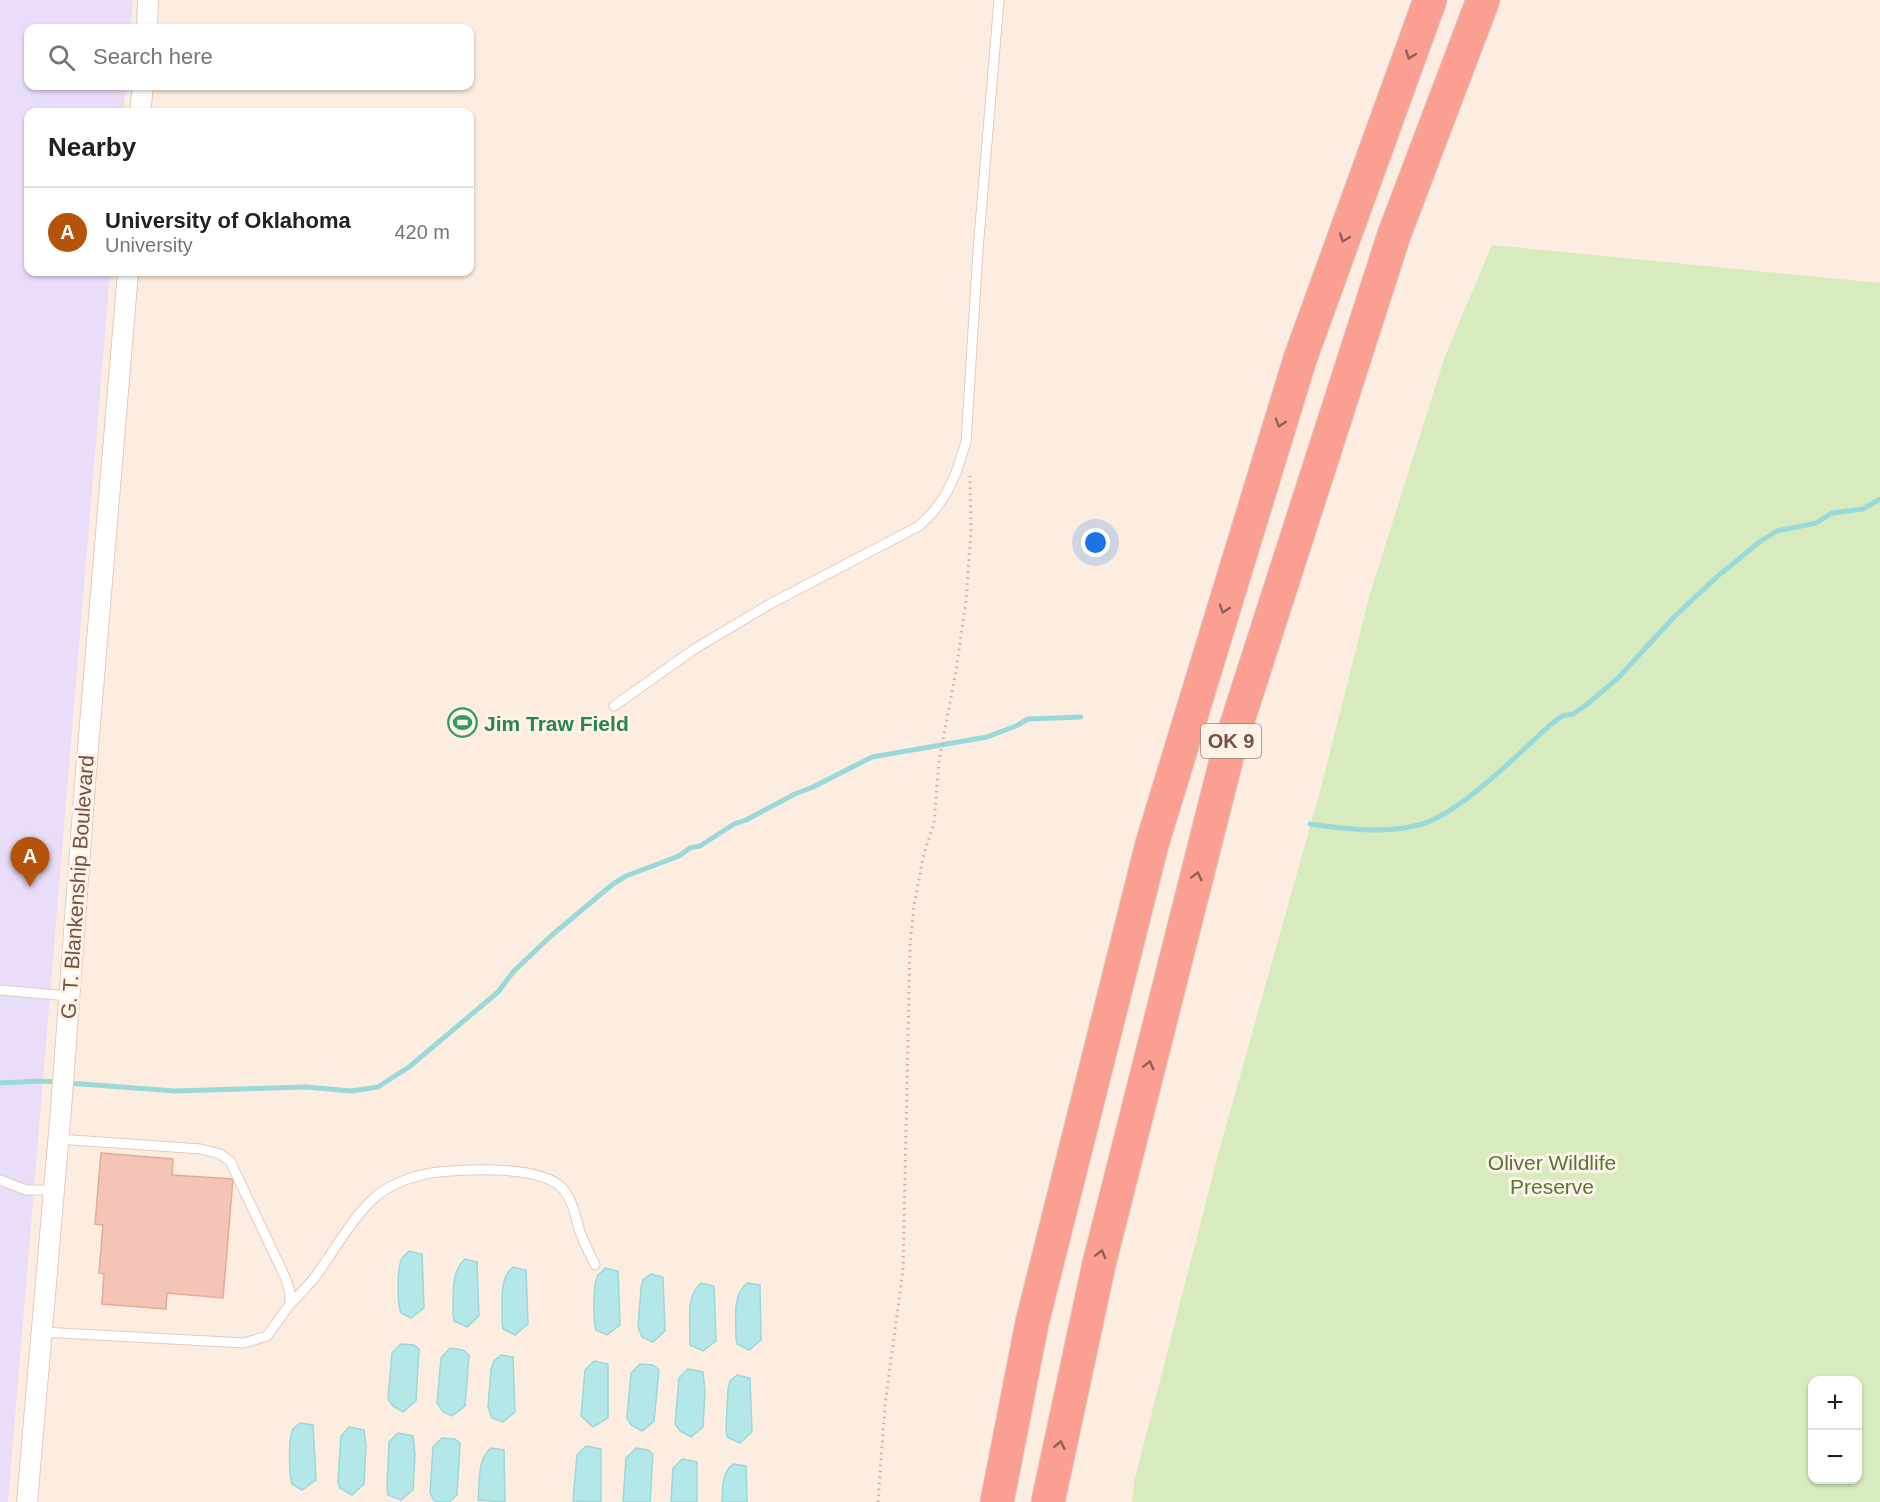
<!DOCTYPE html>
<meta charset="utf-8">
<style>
body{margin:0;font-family:Helvetica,sans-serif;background:#f6f6f6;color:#202124}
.controls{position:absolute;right:18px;bottom:18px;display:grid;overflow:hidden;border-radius:12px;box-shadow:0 2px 4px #0004}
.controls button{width:54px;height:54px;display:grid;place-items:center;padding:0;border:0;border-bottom:2px solid #e0e0e0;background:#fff;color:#202124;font:30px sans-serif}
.you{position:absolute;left:1096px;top:543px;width:21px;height:21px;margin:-15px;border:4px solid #fff;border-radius:50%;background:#1a73e8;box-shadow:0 0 0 9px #1a73e833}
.badge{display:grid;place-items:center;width:39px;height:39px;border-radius:50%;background:#b45309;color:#fff;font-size:20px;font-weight:700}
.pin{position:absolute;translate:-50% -50px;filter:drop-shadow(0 2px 3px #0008)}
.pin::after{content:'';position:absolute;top:32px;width:21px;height:18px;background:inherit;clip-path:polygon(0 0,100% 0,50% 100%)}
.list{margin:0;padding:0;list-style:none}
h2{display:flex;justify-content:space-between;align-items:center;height:78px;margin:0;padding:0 24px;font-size:26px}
h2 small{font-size:20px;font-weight:400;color:#757577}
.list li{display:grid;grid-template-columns:39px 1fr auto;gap:18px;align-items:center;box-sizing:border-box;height:90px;padding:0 24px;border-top:2px solid #e0e0e0}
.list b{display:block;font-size:22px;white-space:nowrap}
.list p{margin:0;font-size:20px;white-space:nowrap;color:#757577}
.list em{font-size:20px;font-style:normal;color:#757577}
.icon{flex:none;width:33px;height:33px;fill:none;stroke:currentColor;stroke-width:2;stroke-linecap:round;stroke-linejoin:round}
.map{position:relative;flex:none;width:1880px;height:1502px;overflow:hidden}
.search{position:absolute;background:#fff;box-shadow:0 2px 4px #0004;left:24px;top:24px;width:450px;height:66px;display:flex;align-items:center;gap:15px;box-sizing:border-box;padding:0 21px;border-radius:12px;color:#757577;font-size:22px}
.panel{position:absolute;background:#fff;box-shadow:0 2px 4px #0004;left:24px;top:108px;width:450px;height:168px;border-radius:12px}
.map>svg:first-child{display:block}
</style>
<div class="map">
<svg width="1880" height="1502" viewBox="0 0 1880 1502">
<rect width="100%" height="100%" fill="#fdede0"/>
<path fill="#eaddf9" d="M 0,0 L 133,0 L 130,28 L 28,28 L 28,86 L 126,86 L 123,112 L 28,112 L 28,272 L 110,272 L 8,1502 L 0,1502 Z"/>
<path fill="#d7ebbe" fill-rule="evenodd" d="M 1492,245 L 1880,283 L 1880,1502 L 1132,1502 L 1134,1482 L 1219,1151 L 1322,784 L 1369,597 L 1445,356 ZM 1812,1380 L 1858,1380 L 1858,1480 L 1812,1480 Z"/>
<path fill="#b4e7e7" stroke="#99d9d9" stroke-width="1.5" d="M 409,1251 L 422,1254 L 424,1308 L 411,1318 L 401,1313 C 397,1304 397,1267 402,1258 C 403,1257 408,1252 409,1251 Z
M 465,1259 L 477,1262 L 479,1316 L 467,1327 L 454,1321 L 453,1314 C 454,1296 450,1272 465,1259 Z
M 513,1267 L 526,1270 L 528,1324 L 515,1335 L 503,1329 L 502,1322 C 503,1304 498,1279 513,1267 Z
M 605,1268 L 618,1271 L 620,1325 L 607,1335 L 596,1330 C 593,1321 593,1284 598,1275 C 599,1274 604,1270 605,1268 Z
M 651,1274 L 663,1277 L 665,1331 L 653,1342 L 642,1337 L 638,1327 L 641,1288 L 643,1280 Z
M 701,1283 L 714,1286 L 716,1341 L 703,1351 L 690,1345 L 690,1338 C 690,1320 686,1295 701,1283 Z
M 747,1283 L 760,1285 L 761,1340 L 749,1350 L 737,1344 L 736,1337 C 736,1319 732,1295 747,1283 Z
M 401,1344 L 414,1345 L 419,1349 L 416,1401 L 403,1412 L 393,1406 L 388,1399 L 392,1353 Z
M 450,1348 L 463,1350 L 469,1355 L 465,1406 L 452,1416 L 443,1412 L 437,1403 L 441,1358 Z
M 501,1355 L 513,1357 L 515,1412 L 503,1422 L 492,1418 L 488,1408 L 491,1369 L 494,1361 Z
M 594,1361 L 608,1364 L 608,1418 L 593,1427 L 581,1416 L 585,1370 Z
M 640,1364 L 653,1365 L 659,1370 L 654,1421 L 642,1431 L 631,1425 L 627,1418 L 631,1373 Z
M 688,1369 L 703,1372 L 705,1392 L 703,1427 L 691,1437 L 680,1431 L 675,1424 L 679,1378 Z
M 737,1375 L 750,1378 L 752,1432 L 740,1443 L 727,1437 L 726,1430 L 728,1389 L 730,1381 Z
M 300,1423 L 313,1425 L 316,1480 L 302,1490 L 292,1484 C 289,1475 288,1438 293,1429 C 294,1428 299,1424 300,1423 Z
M 349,1427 L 364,1430 L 366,1446 L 364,1484 L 352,1495 L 340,1488 L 338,1482 L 341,1436 Z
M 398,1433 L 413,1436 L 415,1454 L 413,1490 L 401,1500 L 388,1495 L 387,1488 L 389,1442 Z
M 442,1438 L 455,1439 L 460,1443 L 457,1495 L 449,1502 L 435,1502 L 430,1493 L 433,1447 Z
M 586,1446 L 601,1449 L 601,1502 L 573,1501 L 577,1455 Z
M 491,1448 L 504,1450 L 505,1502 L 478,1500 C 480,1483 477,1459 491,1448 Z
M 636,1448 L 648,1450 L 653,1454 L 650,1502 L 623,1502 L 626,1458 Z
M 682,1459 L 697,1462 L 697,1502 L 671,1502 L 673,1468 Z
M 733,1464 L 746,1466 L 747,1502 L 722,1502 C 723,1487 721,1474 733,1464 Z"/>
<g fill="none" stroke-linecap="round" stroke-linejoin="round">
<path stroke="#99d9d9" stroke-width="5" d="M 1310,824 C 1346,829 1383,834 1419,825 C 1460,814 1518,754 1550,725 L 1562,716 L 1573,714 L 1585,706 L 1618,678 L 1674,617 L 1719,575 L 1761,541 L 1777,531 L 1816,523 L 1832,513 L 1863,509 L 1880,499
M 0,1083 L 40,1081 L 58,1082
M 68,1083 L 175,1091 L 306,1087 L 352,1091 L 378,1087 L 409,1067 L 498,992 L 514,971 L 552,935 L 613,884 L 626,876 L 679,856 L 690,848 L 700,846 L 734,824 L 746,820 L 795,794 L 813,787 L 872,757 L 987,737 L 1016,726 L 1028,719 L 1081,717"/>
</g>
<path fill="#f4c5b6" stroke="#e7a996" stroke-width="1.5" d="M 101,1153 L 173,1159 L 172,1175 L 233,1179 L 223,1298 L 167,1293 L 166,1309 L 102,1304 L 104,1274 L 99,1273 L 103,1225 L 95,1224 Z"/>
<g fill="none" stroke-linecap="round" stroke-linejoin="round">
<defs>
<path id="lane" d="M 614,706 L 696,648 L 770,604 L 919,526 L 934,511 L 946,494 L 956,473 L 966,442 L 978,250 L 999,0
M 0,990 L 69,996
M 0,1180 L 26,1190 L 54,1190
M 290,1304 C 298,1296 307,1287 315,1277 C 334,1252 349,1222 372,1200 C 388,1184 417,1174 439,1172 C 469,1169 542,1165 563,1189 C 573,1201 576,1218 580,1232 C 584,1243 590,1254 595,1265
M 42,1332 L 244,1343 L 267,1336 L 290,1304 L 290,1292 L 285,1277 L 230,1161 L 220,1154 L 201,1149 L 58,1139"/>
<path id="street" d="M 147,28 L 148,0
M 140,112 L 143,86
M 27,1502 L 61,1109 L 85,784 L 128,272"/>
<path id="highway" d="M 997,1502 L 1032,1323 L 1152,844 L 1300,359 L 1430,0
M 1048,1502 L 1099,1264 L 1230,745 L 1394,235 L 1483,0"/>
</defs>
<use href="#lane" stroke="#e3cabe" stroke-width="11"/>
<use href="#street" stroke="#e3cabe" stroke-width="22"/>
<use href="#highway" stroke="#d8cecb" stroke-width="35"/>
<path stroke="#d8a99a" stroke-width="3" stroke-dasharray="1.5 4.5" stroke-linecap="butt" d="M 878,1502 L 885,1405 L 903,1270 L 910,944 L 914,906 L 923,857 L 934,823 L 939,761 L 956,671 L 966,601 L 971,531 L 970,476"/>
<use href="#lane" stroke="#fff" stroke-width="9"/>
<use href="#street" stroke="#fff" stroke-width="20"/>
<use href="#highway" stroke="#fb9f93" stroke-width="33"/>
</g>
<defs><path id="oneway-chevron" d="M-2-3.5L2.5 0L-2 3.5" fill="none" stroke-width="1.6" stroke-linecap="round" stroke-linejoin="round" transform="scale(1.5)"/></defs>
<g stroke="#8f6055">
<use href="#oneway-chevron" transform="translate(1410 55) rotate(110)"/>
<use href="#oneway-chevron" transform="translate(1344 238) rotate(110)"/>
<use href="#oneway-chevron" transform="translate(1280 423) rotate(107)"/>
<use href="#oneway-chevron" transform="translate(1224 609) rotate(107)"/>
<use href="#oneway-chevron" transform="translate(1197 876) rotate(-76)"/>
<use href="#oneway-chevron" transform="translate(1149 1065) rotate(-76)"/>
<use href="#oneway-chevron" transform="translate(1101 1254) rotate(-76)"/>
<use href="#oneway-chevron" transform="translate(1060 1445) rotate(-78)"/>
</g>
<defs>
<symbol id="stadium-ring" viewBox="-11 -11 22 22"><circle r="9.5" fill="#fff2e7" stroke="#2e9e5b" stroke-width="1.5"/><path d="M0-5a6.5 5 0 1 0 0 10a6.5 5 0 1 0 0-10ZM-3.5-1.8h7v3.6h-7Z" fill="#2e9e5b"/></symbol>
</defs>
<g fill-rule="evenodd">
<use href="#stadium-ring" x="446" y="706" width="33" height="33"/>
</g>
<g text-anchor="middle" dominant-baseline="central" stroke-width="6" stroke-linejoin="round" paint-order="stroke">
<rect fill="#fff2e7" stroke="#9e8176" stroke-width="1.5" x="1201" y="724" width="60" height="34" rx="4.5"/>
<g font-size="20" font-weight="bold" fill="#745046">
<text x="1231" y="741">OK 9</text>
</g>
<g font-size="21" font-weight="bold" fill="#27864d" stroke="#fff2e7" text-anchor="start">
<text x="484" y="723">Jim Traw Field</text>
</g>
<g font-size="21" fill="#745046" stroke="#fff2e7">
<text transform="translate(77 887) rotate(-86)">G. T. Blankenship Boulevard</text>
</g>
<g font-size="21" fill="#55753c" stroke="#fff2e7">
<text x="1552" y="1162">Oliver Wildlife<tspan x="1552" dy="24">Preserve</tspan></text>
</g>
</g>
</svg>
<div class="controls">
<button>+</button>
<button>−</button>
</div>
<div class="you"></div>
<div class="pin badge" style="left:30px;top:887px">A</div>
<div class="search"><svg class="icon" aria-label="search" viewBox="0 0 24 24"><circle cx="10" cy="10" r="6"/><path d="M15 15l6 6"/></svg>Search here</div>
<section class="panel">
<h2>Nearby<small></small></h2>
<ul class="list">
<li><span class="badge">A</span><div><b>University of Oklahoma</b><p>University</p></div><em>420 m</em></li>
</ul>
</section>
</div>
